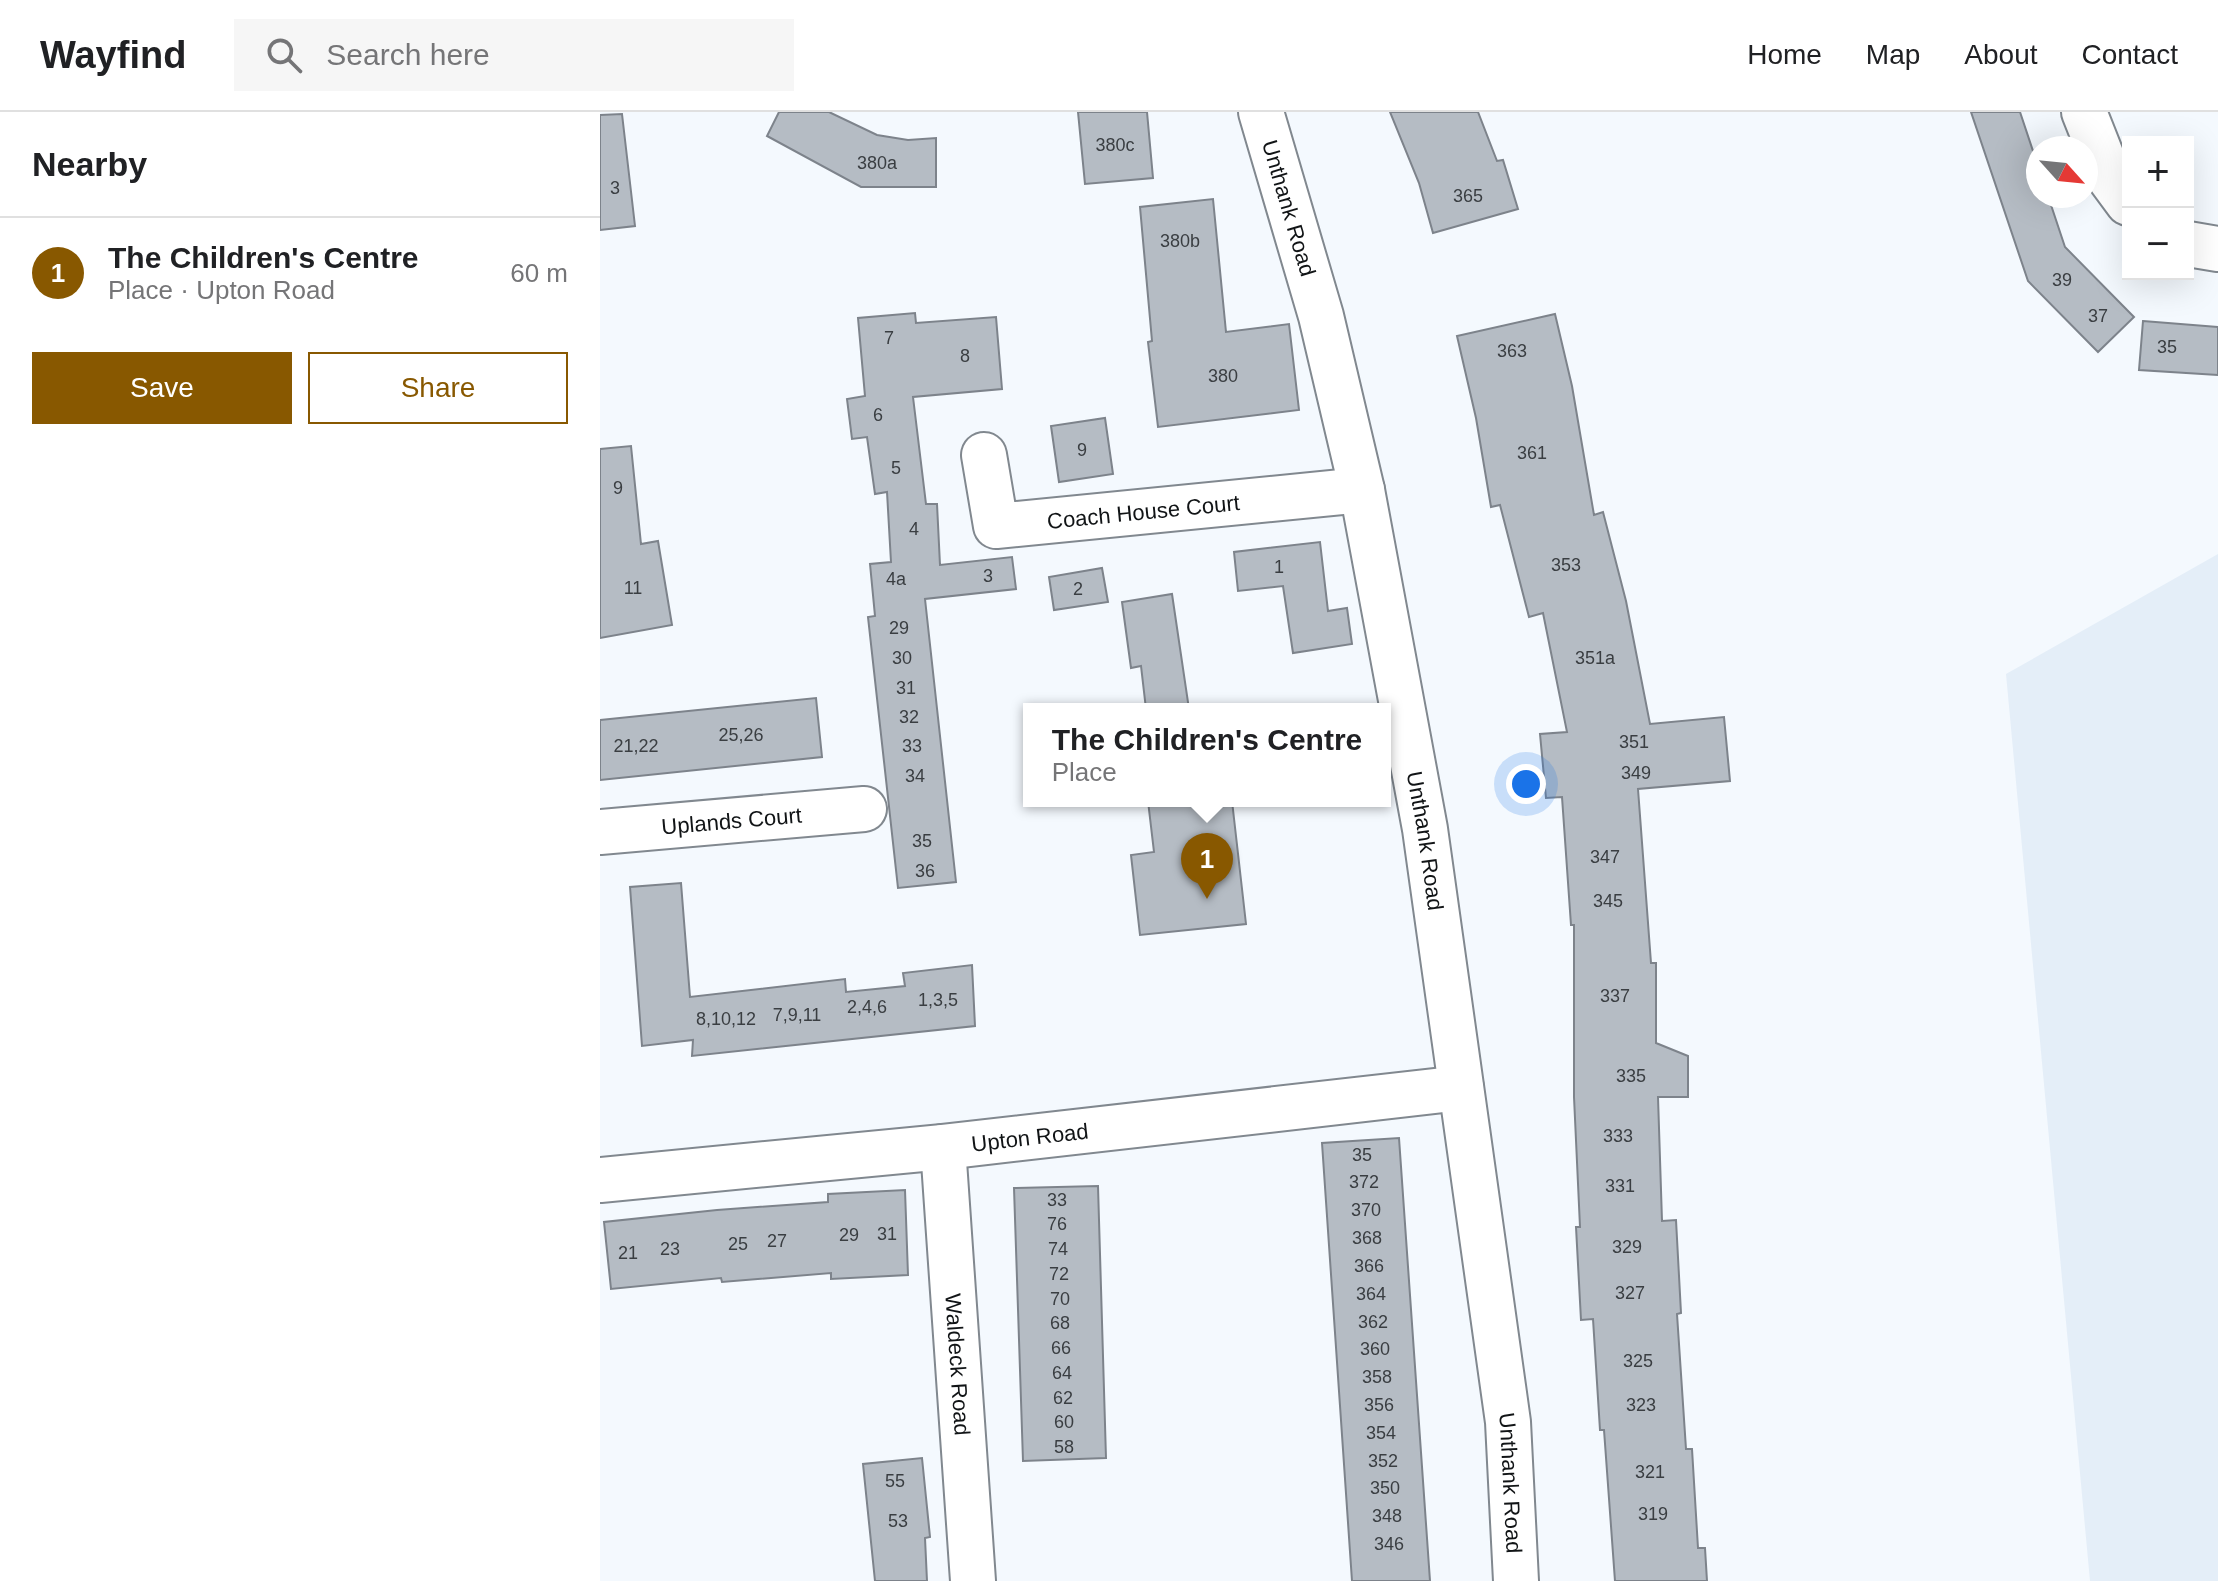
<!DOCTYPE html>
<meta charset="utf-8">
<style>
body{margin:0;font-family:Helvetica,sans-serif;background:#f6f6f6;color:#202124}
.controls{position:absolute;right:24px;top:24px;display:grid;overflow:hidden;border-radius:0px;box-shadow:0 8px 32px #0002}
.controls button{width:72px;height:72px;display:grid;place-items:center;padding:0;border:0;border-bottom:2px solid #e0e0e0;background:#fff;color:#202124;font:40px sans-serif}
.compass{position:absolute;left:1426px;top:24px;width:72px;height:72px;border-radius:50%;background:#fff;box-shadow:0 8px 32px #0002;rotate:117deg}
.you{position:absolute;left:926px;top:672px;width:28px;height:28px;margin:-20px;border:6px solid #fff;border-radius:50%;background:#1a73e8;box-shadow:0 0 0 12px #1a73e833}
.badge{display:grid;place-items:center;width:52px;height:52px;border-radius:50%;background:#885800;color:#fff;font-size:26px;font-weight:700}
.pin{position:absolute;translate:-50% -66px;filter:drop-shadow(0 2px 4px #0008)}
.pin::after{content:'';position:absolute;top:42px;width:28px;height:24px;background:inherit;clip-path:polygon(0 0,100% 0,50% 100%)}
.popup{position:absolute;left:423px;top:591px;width:368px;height:104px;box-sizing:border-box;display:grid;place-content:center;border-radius:0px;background:#fff;filter:drop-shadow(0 2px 6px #0005);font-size:26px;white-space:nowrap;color:#757577}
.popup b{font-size:30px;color:#202124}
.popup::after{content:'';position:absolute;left:50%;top:100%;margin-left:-16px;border:16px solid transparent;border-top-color:#fff}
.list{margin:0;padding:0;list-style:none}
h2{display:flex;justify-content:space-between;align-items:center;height:104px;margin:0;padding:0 32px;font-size:34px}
h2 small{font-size:26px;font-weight:400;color:#757577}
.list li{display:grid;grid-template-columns:52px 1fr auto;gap:24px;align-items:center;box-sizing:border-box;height:112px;padding:0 32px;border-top:2px solid #e0e0e0}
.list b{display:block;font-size:30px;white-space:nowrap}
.list p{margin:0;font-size:26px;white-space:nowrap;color:#757577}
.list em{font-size:26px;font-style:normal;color:#757577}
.actions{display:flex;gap:16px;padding:24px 32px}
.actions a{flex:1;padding:18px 0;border:2px solid #885800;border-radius:0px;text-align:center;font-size:28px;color:#885800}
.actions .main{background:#885800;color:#fff}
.icon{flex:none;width:44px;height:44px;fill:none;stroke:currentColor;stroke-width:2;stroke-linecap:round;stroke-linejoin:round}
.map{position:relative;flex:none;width:1618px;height:1469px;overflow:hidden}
header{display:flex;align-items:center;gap:48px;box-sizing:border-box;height:112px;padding:0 40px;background:#fff;border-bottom:2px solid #e0e0e0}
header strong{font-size:38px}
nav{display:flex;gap:44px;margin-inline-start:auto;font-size:28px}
.search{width:560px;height:72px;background:#f6f6f6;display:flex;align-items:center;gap:20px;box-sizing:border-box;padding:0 28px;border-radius:0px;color:#757577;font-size:30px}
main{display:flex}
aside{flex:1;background:#fff}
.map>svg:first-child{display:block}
</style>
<header>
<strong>Wayfind</strong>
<div class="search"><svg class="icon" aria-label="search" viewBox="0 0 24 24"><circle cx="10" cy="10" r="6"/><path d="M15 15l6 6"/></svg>Search here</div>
<nav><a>Home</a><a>Map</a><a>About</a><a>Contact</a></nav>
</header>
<main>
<aside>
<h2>Nearby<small></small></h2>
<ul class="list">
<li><span class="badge">1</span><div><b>The Children's Centre</b><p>Place · Upton Road</p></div><em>60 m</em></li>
</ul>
<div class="actions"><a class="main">Save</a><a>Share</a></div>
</aside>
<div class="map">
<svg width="1618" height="1469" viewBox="0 0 1618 1469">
<rect width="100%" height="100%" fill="#f4f9fe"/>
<path fill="#e4eef8" d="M 1618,442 L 1618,1469 L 1490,1469 L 1406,562 Z"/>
<path fill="#b5bcc4" stroke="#7d838b" stroke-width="2" d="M 179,0 L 229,0 L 277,23 L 308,28 L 336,26 L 336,75 L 261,75 L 167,24 Z
M 478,0 L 547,0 L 553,66 L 485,72 Z
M 790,0 L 878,0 L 897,49 L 903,48 L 918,97 L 833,121 L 819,71 Z
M 1371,0 L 1420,0 L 1438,54 L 1438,84 L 1448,84 L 1465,135 L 1534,205 L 1498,240 L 1428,169 Z
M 22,2 L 35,114 L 0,118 L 0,3 Z
M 613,87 L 626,220 L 689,212 L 699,298 L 558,315 L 548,230 L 552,229 L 540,95 Z
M 315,201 L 316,211 L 396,205 L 402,277 L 313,285 L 326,392 L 337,392 L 340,453 L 412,445 L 416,477 L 325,487 L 356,770 L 298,776 L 268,505 L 275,504 L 270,452 L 291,450 L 287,380 L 275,382 L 267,325 L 252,327 L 247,287 L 265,284 L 258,206 Z
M 955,202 L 972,274 L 994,403 L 1003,400 L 1026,489 L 1050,612 L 1124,605 L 1130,669 L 1038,677 L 1051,851 L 1056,851 L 1056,931 L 1088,944 L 1088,985 L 1058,985 L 1062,1109 L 1076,1108 L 1081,1201 L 1077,1202 L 1086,1337 L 1092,1337 L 1098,1436 L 1105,1436 L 1107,1469 L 1015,1469 L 1004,1318 L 1000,1318 L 993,1207 L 981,1208 L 976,1115 L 980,1115 L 974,985 L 974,813 L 971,813 L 962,685 L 946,686 L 940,622 L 967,620 L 943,501 L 929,505 L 900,393 L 891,395 L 876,306 L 857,224 Z
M 1543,209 L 1618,215 L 1618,263 L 1539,258 Z
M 505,306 L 513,362 L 459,370 L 451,314 Z
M 31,334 L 41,432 L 58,429 L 72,513 L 0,526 L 0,337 Z
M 720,430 L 728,499 L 747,496 L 752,532 L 693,541 L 683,474 L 638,479 L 634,440 Z
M 502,456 L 508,490 L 454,498 L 449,465 Z
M 572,482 L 589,597 L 546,597 L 541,554 L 531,556 L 522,490 Z
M 216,586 L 222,645 L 0,668 L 0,608 Z
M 548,689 L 632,689 L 646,812 L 540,823 L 531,743 L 554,740 Z
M 81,771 L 90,885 L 245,867 L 246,880 L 305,874 L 303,861 L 372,853 L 375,914 L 92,944 L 93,928 L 42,934 L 30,775 Z
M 799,1026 L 830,1469 L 752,1469 L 722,1031 Z
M 498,1074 L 506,1346 L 423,1349 L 414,1076 Z
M 305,1078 L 308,1163 L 231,1167 L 231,1161 L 122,1170 L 121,1166 L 11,1177 L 4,1110 L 117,1098 L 228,1090 L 228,1082 Z
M 322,1346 L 330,1425 L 325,1426 L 327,1469 L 275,1469 L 263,1352 Z"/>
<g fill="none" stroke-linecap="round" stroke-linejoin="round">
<defs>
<g id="minor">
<path id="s1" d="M 661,0 L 721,204 L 762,378 L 825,717 L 908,1310 L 916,1469"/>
<path d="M 1484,0 L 1511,68 L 1528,91"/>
<path d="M 1588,132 L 1618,137"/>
<path id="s2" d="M 384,343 L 396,414 L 762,378"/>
<path id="s3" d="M 0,720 L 264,697"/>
<path id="s4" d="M 343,1035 L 373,1469"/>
<path id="s5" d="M 0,1068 L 343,1035 L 861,976"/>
</g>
</defs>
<use href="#minor" stroke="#81888f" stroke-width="48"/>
<use href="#minor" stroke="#fff" stroke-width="44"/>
</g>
<g text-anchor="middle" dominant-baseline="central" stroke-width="6" stroke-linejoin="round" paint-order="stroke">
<g font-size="18" fill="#3a3e42">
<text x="515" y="33">380c</text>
<text x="277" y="51">380a</text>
<text x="15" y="76">3</text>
<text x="868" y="84">365</text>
<text x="580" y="129">380b</text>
<text x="1462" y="168">39</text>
<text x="1498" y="204">37</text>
<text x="289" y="226">7</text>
<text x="1567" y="235">35</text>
<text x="912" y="239">363</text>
<text x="365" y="244">8</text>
<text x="623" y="264">380</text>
<text x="278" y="303">6</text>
<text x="482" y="338">9</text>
<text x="932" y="341">361</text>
<text x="296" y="356">5</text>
<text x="18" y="376">9</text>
<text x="314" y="417">4</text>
<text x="966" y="453">353</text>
<text x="679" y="455">1</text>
<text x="388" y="464">3</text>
<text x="296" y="467">4a</text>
<text x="33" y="476">11</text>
<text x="478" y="477">2</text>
<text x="299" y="516">29</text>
<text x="302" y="546">30</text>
<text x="995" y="546">351a</text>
<text x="306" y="576">31</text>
<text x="309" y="605">32</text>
<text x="141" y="623">25,26</text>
<text x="1034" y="630">351</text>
<text x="36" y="634">21,22</text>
<text x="312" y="634">33</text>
<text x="1036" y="661">349</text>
<text x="315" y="664">34</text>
<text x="322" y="729">35</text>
<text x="1005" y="745">347</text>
<text x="325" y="759">36</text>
<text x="1008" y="789">345</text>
<text x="1015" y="884">337</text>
<text x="338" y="888">1,3,5</text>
<text x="267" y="895">2,4,6</text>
<text x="197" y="903">7,9,11</text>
<text x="126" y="907">8,10,12</text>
<text x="1031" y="964">335</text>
<text x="1018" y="1024">333</text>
<text x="762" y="1043">35</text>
<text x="764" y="1070">372</text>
<text x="1020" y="1074">331</text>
<text x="457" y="1088">33</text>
<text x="766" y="1098">370</text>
<text x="457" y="1112">76</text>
<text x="287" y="1122">31</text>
<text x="249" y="1123">29</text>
<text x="767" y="1126">368</text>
<text x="177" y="1129">27</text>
<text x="138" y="1132">25</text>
<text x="1027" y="1135">329</text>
<text x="70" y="1137">23</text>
<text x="458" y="1137">74</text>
<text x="28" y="1141">21</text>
<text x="769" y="1154">366</text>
<text x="459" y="1162">72</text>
<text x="1030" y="1181">327</text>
<text x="771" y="1182">364</text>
<text x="460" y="1187">70</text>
<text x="773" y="1210">362</text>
<text x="460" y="1211">68</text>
<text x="461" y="1236">66</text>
<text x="775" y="1237">360</text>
<text x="1038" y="1249">325</text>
<text x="462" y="1261">64</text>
<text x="777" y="1265">358</text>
<text x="463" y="1286">62</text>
<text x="779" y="1293">356</text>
<text x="1041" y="1293">323</text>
<text x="464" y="1310">60</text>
<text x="781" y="1321">354</text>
<text x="464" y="1335">58</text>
<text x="783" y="1349">352</text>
<text x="1050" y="1360">321</text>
<text x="295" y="1369">55</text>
<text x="785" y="1376">350</text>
<text x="1053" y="1402">319</text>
<text x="787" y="1404">348</text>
<text x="298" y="1409">53</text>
<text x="789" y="1432">346</text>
</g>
<g font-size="22" fill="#111416" stroke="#fff">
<text stroke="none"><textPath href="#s1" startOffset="100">Unthank Road</textPath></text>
<text stroke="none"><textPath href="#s2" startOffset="220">Coach House Court</textPath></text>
<text stroke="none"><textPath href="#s3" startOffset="132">Uplands Court</textPath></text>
<text stroke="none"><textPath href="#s1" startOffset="748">Unthank Road</textPath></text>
<text stroke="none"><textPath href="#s5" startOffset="432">Upton Road</textPath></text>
<text stroke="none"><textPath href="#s4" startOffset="218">Waldeck Road</textPath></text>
<text stroke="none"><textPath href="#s1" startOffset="1396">Unthank Road</textPath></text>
</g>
</g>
</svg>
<div class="controls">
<button>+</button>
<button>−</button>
</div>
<svg class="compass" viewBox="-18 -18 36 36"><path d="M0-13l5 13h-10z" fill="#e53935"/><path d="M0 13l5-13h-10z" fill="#757577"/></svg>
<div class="you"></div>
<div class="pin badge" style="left:607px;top:787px">1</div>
<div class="popup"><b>The Children's Centre</b>Place</div>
</div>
</main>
